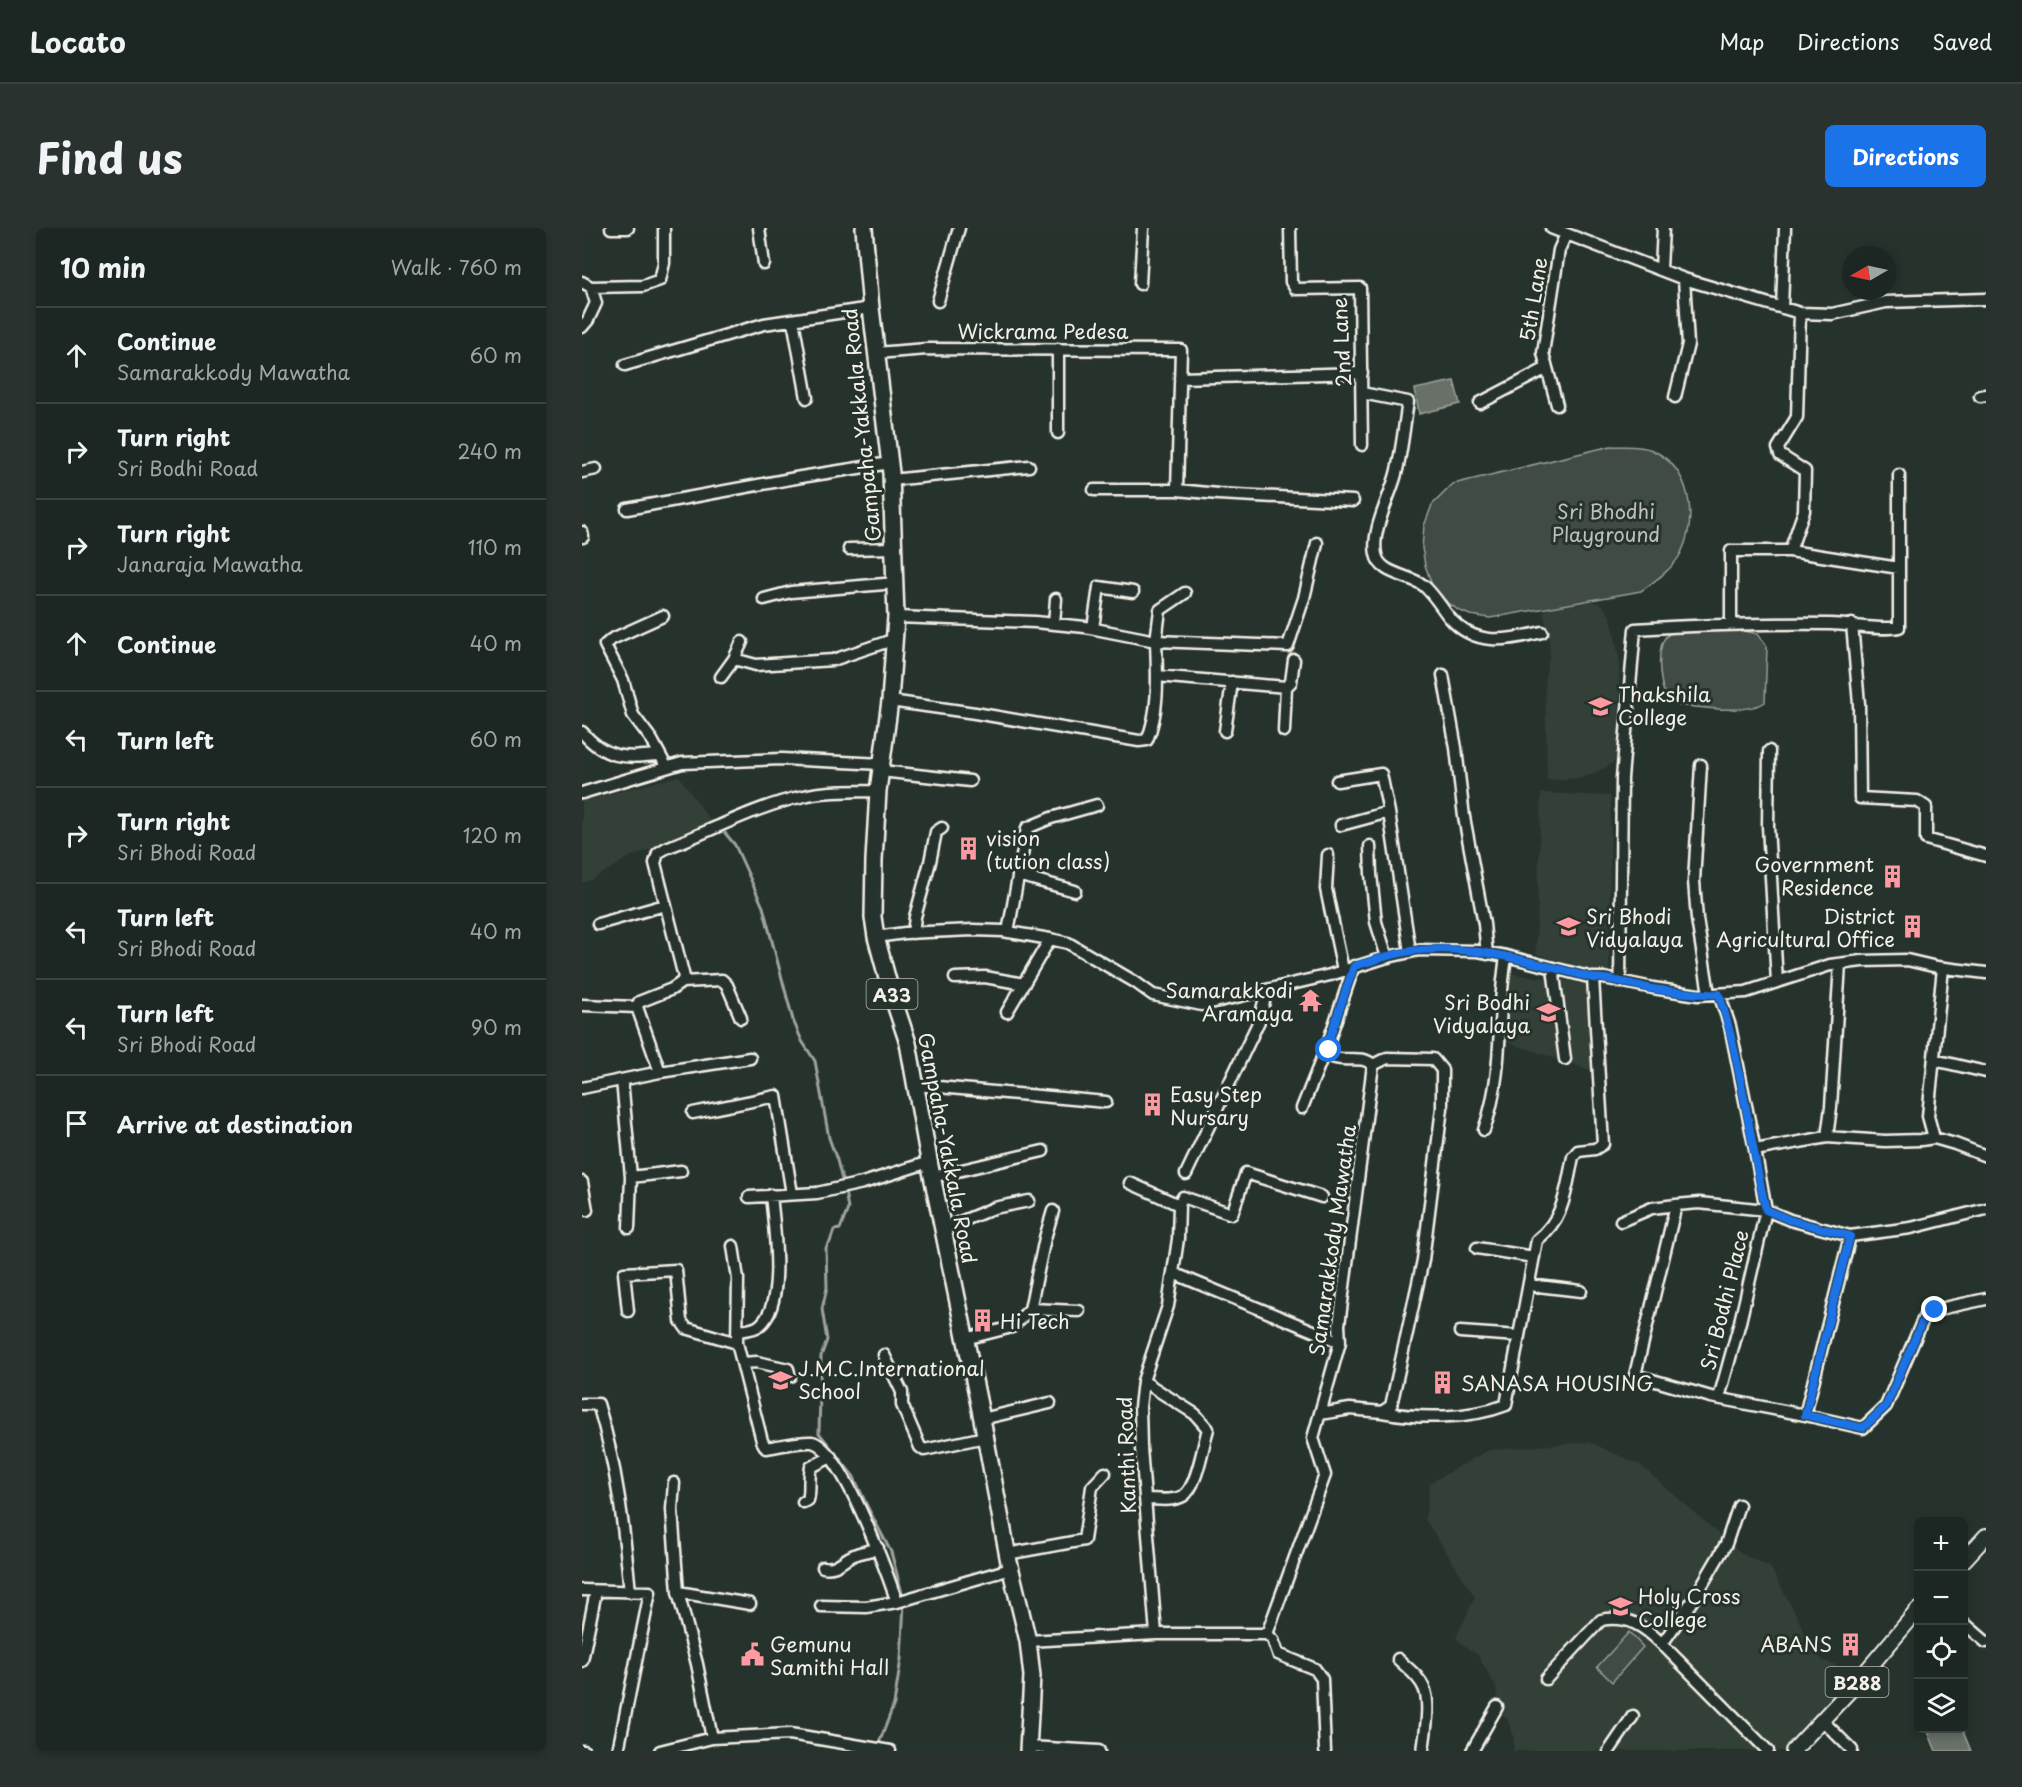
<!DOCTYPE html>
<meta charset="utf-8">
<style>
body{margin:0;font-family:"Playpen Sans",sans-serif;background:#29322f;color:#f1f3f6}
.controls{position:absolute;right:18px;bottom:18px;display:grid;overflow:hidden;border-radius:9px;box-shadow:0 3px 9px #0003}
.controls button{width:54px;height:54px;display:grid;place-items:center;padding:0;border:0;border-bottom:2px solid #3a4340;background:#1c2622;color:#f1f3f6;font:30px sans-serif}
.compass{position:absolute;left:1260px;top:18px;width:54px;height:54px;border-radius:50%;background:#1c2622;box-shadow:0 3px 9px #0003;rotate:261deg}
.stop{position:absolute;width:18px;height:18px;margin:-14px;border:4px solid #1a73e8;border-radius:50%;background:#fff}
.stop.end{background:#1a73e8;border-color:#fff;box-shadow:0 2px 6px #0008}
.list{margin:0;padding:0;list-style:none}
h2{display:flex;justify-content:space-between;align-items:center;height:78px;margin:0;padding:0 24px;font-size:26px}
h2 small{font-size:20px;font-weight:400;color:#a0a5a5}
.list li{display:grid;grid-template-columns:39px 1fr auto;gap:18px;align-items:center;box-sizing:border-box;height:96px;padding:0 24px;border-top:2px solid #3a4340}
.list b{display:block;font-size:22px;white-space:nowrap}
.list p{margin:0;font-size:20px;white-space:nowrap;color:#a0a5a5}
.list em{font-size:20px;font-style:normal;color:#a0a5a5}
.icon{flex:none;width:33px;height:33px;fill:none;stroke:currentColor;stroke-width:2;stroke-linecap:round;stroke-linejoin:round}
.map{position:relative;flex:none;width:1404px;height:1523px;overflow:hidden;border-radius:9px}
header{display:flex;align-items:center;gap:36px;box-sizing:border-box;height:84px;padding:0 30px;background:#1c2622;border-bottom:2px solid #3a4340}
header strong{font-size:28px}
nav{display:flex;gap:33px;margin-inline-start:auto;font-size:21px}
.intro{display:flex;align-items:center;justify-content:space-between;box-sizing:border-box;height:144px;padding:0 36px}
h1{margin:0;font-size:42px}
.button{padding:15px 27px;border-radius:9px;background:#1a73e8;color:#fff;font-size:21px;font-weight:700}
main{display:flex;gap:36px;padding:0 36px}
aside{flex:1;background:#1c2622;border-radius:9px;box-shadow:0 3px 9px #0003}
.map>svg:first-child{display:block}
</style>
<header>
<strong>Locato</strong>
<nav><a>Map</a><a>Directions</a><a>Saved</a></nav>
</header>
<div class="intro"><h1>Find us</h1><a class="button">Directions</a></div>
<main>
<aside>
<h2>10 min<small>Walk · 760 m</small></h2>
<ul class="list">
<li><svg class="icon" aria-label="ahead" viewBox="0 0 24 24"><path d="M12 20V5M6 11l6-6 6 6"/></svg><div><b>Continue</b><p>Samarakkody Mawatha</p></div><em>60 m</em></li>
<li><svg class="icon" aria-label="right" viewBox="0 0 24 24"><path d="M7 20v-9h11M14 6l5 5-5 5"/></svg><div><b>Turn right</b><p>Sri Bodhi Road</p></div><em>240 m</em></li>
<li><svg class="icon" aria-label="right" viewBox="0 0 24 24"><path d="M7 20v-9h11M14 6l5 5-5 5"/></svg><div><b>Turn right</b><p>Janaraja Mawatha</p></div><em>110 m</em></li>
<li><svg class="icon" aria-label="ahead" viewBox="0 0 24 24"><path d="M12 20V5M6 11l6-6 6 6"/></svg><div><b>Continue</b></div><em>40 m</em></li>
<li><svg class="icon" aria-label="left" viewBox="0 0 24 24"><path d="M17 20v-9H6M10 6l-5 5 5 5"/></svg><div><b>Turn left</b></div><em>60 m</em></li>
<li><svg class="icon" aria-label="right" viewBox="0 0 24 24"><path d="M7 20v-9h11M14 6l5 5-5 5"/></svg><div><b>Turn right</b><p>Sri Bhodi Road</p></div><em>120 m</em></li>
<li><svg class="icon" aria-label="left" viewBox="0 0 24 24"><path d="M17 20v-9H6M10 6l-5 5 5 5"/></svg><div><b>Turn left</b><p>Sri Bhodi Road</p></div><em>40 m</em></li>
<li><svg class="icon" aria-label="left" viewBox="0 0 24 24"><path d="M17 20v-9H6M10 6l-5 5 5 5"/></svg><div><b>Turn left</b><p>Sri Bhodi Road</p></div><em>90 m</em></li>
<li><svg class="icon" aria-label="arrive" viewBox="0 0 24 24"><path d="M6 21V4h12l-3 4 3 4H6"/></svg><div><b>Arrive at destination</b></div></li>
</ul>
</aside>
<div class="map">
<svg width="1404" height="1523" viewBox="0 0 1404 1523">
<rect width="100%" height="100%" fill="#26332d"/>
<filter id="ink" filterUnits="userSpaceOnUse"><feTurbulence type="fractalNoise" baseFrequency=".0167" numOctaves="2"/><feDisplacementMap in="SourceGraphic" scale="12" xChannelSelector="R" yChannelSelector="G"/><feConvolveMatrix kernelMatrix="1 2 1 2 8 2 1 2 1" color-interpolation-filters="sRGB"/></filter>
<g filter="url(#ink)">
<path fill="#333f39" d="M 1008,373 L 1020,376 L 1029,390 L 1037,429 L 1038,506 L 1035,532 L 1023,540 L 1000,550 L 965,552 L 963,449 L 968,426 L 967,409 L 961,383 L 966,381 Z
M 97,548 L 131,597 L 48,629 L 9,652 L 0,655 L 0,573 Z
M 959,565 L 1029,568 L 1027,747 L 954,726 Z
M 925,745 L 1009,756 L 1011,843 L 922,813 Z
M 1007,1214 L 1058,1237 L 1160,1326 L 1188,1339 L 1216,1390 L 1225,1413 L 1241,1433 L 1254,1437 L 1270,1460 L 1207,1523 L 931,1523 L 932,1509 L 926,1492 L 918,1485 L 914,1459 L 895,1426 L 887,1422 L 874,1410 L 893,1369 L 843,1291 L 848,1255 L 907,1222 Z"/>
<path fill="#414b45" stroke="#9a9e96" stroke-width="1.5" d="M 1029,218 C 1041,219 1059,217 1070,222 C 1109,240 1116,289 1099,325 C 1091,341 1073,353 1059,363 L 908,390 L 888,387 L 876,382 L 858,368 L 850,357 L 843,337 L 840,320 L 842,298 L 850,277 L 871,256 Z
M 1153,401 L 1176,406 L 1185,419 L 1183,474 C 1165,487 1116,479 1094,477 C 1090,475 1086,473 1084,468 C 1077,456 1073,415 1087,406 C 1099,400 1138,402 1153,401 Z
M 1047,1404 L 1061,1419 L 1030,1454 L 1015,1439 Z"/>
<path fill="#676f68" stroke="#9fa39b" stroke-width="1.5" d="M 872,153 L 878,176 L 837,186 L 833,161 Z
M 1345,1501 L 1380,1501 L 1389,1523 L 1354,1523 Z"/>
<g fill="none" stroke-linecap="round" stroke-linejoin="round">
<path stroke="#9fa39b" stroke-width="3" d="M 143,605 L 153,617 L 181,679 L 211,792 L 220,813 L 233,833 L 247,910 L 255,932 L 261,956
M 263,963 L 266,981 L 258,1001 L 252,1002 L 248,1014 L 244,1020 L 245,1060 L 240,1081 L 245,1112 L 239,1128 L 237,1205 L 272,1249 L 286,1280 L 309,1324 L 321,1369
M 296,1518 L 312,1476 L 319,1431 L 322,1375"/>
<defs>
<path id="minor" d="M 29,0 L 46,0
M 177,0 L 182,36
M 708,0 L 709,54 L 714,61 L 778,60 L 780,217
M 969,0 L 1102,51 L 1218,85 L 1250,86 L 1304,74 L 1404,71
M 1079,41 L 1081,0
M 0,54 L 9,59 L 61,58 L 78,52 L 82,35 L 82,0
M 558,56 L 561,0
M 356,73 L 377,0
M 1200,80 L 1203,0
M 211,92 L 225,170
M 0,99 L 6,92 L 14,75 L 9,59
M 476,121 L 476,205
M 294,125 L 345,121 L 599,122 L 595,262 L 512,262
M 43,137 L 182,96 L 289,80
M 598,150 L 780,145
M 780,165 L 826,174 C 822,198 820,223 814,246 C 808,269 789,303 794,326 C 797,346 827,347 841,357 C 851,365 859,379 867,389 C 892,419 925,413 960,404
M 1398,168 L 1404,167
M 1093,169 L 1106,116 L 1102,51
M 898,175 L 965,140
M 975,177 L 961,125 L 977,22 L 984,6
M 0,244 L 14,241
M 309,252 L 447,238
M 595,262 L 636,266 L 771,273
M 45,281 L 219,249 L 308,235
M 0,304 L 1,309
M 267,321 L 312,320
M 1208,323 L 1317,340
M 182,371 L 209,364 L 314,355
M 81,388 L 30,411 L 23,417 L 41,452 L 51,487 L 70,512 L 84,538
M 314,389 L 453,394 L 503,399 L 574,413 L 578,382 L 603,365
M 472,396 L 474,371
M 1149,396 L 1149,323 L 1208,323 L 1222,283 L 1223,243 L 1198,227 L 1196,220 L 1215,189 L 1218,85
M 1270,396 L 1277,476 L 1278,570 L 1335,573 L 1344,579 L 1344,611 L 1404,628
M 511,400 L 517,359 L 551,364
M 152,431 L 174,437 L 251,432 L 313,411
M 861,447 L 874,520 L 882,589 L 902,696 L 905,726
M 575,448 L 704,459
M 139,449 L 152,431 L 160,414
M 308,473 L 393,485 L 557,513 L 565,512 C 578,482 575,445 574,413 L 706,418 L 722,370 L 735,315
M 643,503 L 650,454
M 702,503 L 704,459 L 709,454 L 712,432
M 0,504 C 24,532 43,530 77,527
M 1187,523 L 1186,598 L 1195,754
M 1119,537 L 1112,653 L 1115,691 L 1127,766
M 299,543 L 388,553
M 755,553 L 799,546 L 807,584 L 828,724
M 0,565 L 100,535 L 200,531 L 300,536
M 759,597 L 807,584
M 788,618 L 789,646 L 794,694 L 805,729
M 746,627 L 744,661 L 761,742
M 436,647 L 493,663
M 16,696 L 83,677
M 426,704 L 445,600 L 469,590 L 515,577
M 331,705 L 333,689 L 348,634 L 354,604 L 360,600
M 294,709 L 323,705 L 391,702 L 421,703 L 468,711 L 486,715 L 553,754 L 571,767 L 620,777 L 748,747 L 802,730 L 837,722 L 896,723 L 924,728 L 1011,750 L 1022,750 L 1071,760 L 1116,767 L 1164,764 L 1248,737 L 1280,733 L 1325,732 L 1355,739 L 1404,745
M 971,740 L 983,831
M 373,750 L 403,749 L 442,756
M 100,754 L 140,752 L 145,757 L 159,790
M 1038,754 L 1040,550 L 1053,401 C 1118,397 1182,395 1248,396 C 1266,396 1301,403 1317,399 L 1317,247
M 1137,766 L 1148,798 L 1173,922 L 1245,909 L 1303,913 L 1339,912 L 1352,910 L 1373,916 L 1404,928
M 0,777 L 55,779
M 425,784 L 468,711
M 1352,832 L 1404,844
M 78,844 L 168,830
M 40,852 L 49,949 L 47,1000
M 334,857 L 524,874
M 0,860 L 78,844 L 55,779 L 57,774 L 90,761 L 100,754 L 102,749 L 73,635 L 76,625 L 84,620 C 130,603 174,578 222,568 C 246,562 272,564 296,563
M 720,880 L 746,815
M 111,885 L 194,868 L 210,966
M 902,902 C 917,859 917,819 919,774 C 920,759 922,743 924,728
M 1245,909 L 1249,879 L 1258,736
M 1352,910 L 1346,888 L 1361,740
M 1173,922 L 1184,982 L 1208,992 L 1268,1008
M 604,946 L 677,793 L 685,762
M 49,949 L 99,943
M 350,949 L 461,923
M 0,954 L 5,982
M 167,969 L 235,965 L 281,955 L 347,934
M 597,977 L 601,969 L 650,986 L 664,945 L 740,969
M 1404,981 L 1329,1000 L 1268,1008 L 1223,1187 L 1281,1200 L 1304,1178 L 1343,1087 L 1353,1082 L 1404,1071
M 1039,993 L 1070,980 L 1094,977
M 361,1001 L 412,980 L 447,973
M 151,1018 L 156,1051 L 155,1115 L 180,1213 L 184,1220 C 197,1218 219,1213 230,1214 C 260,1220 305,1345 315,1374
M 895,1020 L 952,1029
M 591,1045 L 758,1114
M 947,1057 L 999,1063
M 448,1081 L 463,1010 L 471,983
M 46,1083 L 42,1045 L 94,1042 L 99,1093 L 104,1100 L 155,1115
M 156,1103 C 163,1102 172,1102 178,1097 C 204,1076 192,999 189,967
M 878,1104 L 937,1108
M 383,1111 L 430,1099 L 448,1081 L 497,1083
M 302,1127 L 320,1164 L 320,1177 L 338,1219 L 342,1222 L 403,1209
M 160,1135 L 175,1134 L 206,1141 L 208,1148
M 561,1153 L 613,1186 L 626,1201 C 621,1217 615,1260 601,1268 C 590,1274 575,1271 563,1271
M 1137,1170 L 1158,1094 L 1184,982 L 1117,975 L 1094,977 L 1053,1147 L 1129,1169 L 1223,1187
M 0,1176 L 16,1176 C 35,1238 42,1300 48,1364
M 800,1184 C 838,1191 888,1191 924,1177 L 955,1012 C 983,990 984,961 991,929 L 996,923 L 1013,921 L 1021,916 L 1011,750
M 738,1186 L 768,1181 L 800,1184 L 809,1178 L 841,1032 L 860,880 L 860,842 L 851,831 L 805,830 L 791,837
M 400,1191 L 468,1175
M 92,1255 L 90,1281 L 96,1364 L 115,1436 L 130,1510
M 221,1274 L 226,1272 C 229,1262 226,1250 229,1239 L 249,1229
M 425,1326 L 502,1312 L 510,1259 L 523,1245
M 241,1339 C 255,1342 260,1332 272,1327 C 279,1324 288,1323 296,1320
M 0,1362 L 68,1364 L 36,1523
M 96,1364 L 168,1376
M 239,1378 L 284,1379 L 315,1374 L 428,1341
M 1382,1395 L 1404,1414
M 574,1406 L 685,1406 L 743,1247 L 731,1210 L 758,1114 L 757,1097 L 791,837 C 780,826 763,835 750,829 L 747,812 L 772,738
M 685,1406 L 691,1412 L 696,1426 L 733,1441 L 740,1451 L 743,1523
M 446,1413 L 574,1406 L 559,1220 L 558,1179 L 561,1153 L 586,1078 L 596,1011 L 597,977 L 548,955
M 1080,1416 L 1186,1523
M 816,1431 C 825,1440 837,1448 842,1460 C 849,1475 843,1506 841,1523
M 0,1433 L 14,1363
M 964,1451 L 1019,1392 C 1046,1387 1062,1398 1080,1416 L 1113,1369 L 1144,1316 L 1157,1277
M 1240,1492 L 1270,1522
M 447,1519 L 517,1523
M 0,1523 L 2,1523
M 78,1523 L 130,1510 L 208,1506 L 308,1523
M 890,1523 L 915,1479
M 1027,1523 L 1051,1488"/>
<path id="major" d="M 1382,1332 L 1404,1308
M 1211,1523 L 1270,1460 L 1336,1382"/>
<path id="highway" d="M 282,0 L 289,80 L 309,245 L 314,389 L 308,473 L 296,563 L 292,632 L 291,689 L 294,709 L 309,764 L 326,815 L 348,938 L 400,1191 L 427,1334 L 446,1413 L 450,1448 L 446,1523"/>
</defs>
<use href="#minor" stroke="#f4f1e8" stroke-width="15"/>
<use href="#major" stroke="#f4f1e8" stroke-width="18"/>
<use href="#highway" stroke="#f4f1e8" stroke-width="20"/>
<use href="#minor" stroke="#26332d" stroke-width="10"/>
<use href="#major" stroke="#26332d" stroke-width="14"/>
<use href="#highway" stroke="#26332d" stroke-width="15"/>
</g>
</g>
<g fill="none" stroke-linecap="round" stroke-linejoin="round" filter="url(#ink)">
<path stroke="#1a73e8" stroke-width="8" d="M 747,822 L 747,812 L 772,738 C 794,732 817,723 839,722 C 898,717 955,736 1011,750 C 1031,750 1051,757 1071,761 C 1093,764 1115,767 1137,766 C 1160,837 1167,910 1184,982 L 1208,992 L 1268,1008 L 1223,1187 L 1281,1200 L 1304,1178 L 1343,1087 L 1353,1082"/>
</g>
<defs>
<symbol id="school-bare" viewBox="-9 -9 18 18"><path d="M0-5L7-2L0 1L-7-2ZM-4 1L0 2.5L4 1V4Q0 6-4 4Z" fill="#ff9aa2" stroke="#26332d" stroke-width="2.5" paint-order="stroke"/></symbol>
<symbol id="building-bare" viewBox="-9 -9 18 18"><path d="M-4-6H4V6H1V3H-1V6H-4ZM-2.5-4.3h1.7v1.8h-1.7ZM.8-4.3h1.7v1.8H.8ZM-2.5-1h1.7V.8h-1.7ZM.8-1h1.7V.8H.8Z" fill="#ff9aa2" stroke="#26332d" stroke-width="2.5" paint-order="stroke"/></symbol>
<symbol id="temple-bare" viewBox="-9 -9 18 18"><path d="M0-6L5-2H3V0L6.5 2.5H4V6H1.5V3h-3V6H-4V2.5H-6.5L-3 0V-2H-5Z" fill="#ff9aa2" stroke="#26332d" stroke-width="2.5" paint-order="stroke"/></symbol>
<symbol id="civic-bare" viewBox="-9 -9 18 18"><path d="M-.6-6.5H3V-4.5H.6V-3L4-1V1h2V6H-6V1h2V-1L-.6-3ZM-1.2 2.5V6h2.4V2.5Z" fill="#ff9aa2" stroke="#26332d" stroke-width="2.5" paint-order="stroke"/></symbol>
</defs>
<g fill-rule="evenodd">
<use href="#school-bare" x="1002" y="462" width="33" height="33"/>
<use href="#building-bare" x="370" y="604" width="33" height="33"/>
<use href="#building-bare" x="1294" y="632" width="33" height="33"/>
<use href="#school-bare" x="970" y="682" width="33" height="33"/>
<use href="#building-bare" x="1314" y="682" width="33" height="33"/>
<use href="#temple-bare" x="712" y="756" width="33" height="33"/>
<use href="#school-bare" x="950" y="768" width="33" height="33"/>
<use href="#building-bare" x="554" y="860" width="33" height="33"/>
<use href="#building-bare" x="384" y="1076" width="33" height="33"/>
<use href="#school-bare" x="182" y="1136" width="33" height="33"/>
<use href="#building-bare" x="844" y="1138" width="33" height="33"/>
<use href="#school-bare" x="1022" y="1362" width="33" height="33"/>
<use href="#building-bare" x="1252" y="1400" width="33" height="33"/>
<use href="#civic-bare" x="154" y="1410" width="33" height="33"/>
</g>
<g text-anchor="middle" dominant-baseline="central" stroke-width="6" stroke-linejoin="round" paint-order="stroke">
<g fill="#26332d" stroke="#b6b8b0" stroke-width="1.5">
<rect x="284.5" y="751" width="51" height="30" rx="4.5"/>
<rect x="1243.5" y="1439" width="63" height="30" rx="4.5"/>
</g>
<g font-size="18" font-weight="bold" fill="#f4f1e8">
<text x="310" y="766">A33</text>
<text x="1275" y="1454">B288</text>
</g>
<g font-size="20" fill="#f4f1e8" stroke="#26332d">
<text transform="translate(951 71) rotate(-81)">5th Lane</text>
<text x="461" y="103">Wickrama Pedesa</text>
<text transform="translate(759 114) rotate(-93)">2nd Lane</text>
<text transform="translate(279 197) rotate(-96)">Gampaha-Yakkala Road</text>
<text transform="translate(366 920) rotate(79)">Gampaha-Yakkala Road</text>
<text transform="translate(750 1012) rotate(-82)">Samarakkody Mawatha</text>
<text transform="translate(1142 1072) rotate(-76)">Sri Bodhi Place</text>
<text transform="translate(544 1227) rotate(-92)">Kanthi Road</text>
</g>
<g font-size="20" fill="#bebfb7" stroke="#26332d">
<text x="1024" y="283">Sri Bhodhi<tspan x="1024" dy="23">Playground</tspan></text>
</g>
<g font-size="20" fill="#f4f1e8" stroke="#26332d" text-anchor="start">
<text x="1036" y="466">Thakshila<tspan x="1036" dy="23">College</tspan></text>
<text x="404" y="610">vision<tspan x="404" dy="23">(tution class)</tspan></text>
<text x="1292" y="636" text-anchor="end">Government<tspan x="1292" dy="23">Residence</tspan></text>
<text x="1004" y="688">Sri Bhodi<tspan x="1004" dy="23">Vidyalaya</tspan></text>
<text x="1313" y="688" text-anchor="end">District<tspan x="1313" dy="23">Agricultural Office</tspan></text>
<text x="711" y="762" text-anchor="end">Samarakkodi<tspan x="711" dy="23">Aramaya</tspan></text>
<text x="948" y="774" text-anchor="end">Sri Bodhi<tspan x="948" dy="23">Vidyalaya</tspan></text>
<text x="588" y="866">Easy Step<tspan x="588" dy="23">Nursary</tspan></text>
<text x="418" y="1093">Hi Tech</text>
<text x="216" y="1140">J.M.C.International<tspan x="216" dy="23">School</tspan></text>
<text x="879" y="1155">SANASA HOUSING</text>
<text x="1056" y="1368">Holy Cross<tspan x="1056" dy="23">College</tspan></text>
<text x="188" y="1416">Gemunu<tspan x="188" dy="23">Samithi Hall</tspan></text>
<text x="1250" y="1416" text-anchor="end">ABANS</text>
</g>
</g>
</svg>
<div class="controls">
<button>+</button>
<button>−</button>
<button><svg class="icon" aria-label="locate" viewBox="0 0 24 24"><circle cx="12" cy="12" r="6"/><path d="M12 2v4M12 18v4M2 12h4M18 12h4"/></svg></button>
<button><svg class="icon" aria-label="layers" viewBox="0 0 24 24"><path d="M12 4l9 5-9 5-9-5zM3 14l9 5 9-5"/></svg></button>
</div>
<svg class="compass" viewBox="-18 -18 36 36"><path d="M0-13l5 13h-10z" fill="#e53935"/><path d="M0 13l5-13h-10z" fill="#a0a5a5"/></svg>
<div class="stop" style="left:747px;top:822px"></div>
<div class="stop end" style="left:1353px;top:1082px"></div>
</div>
</main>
